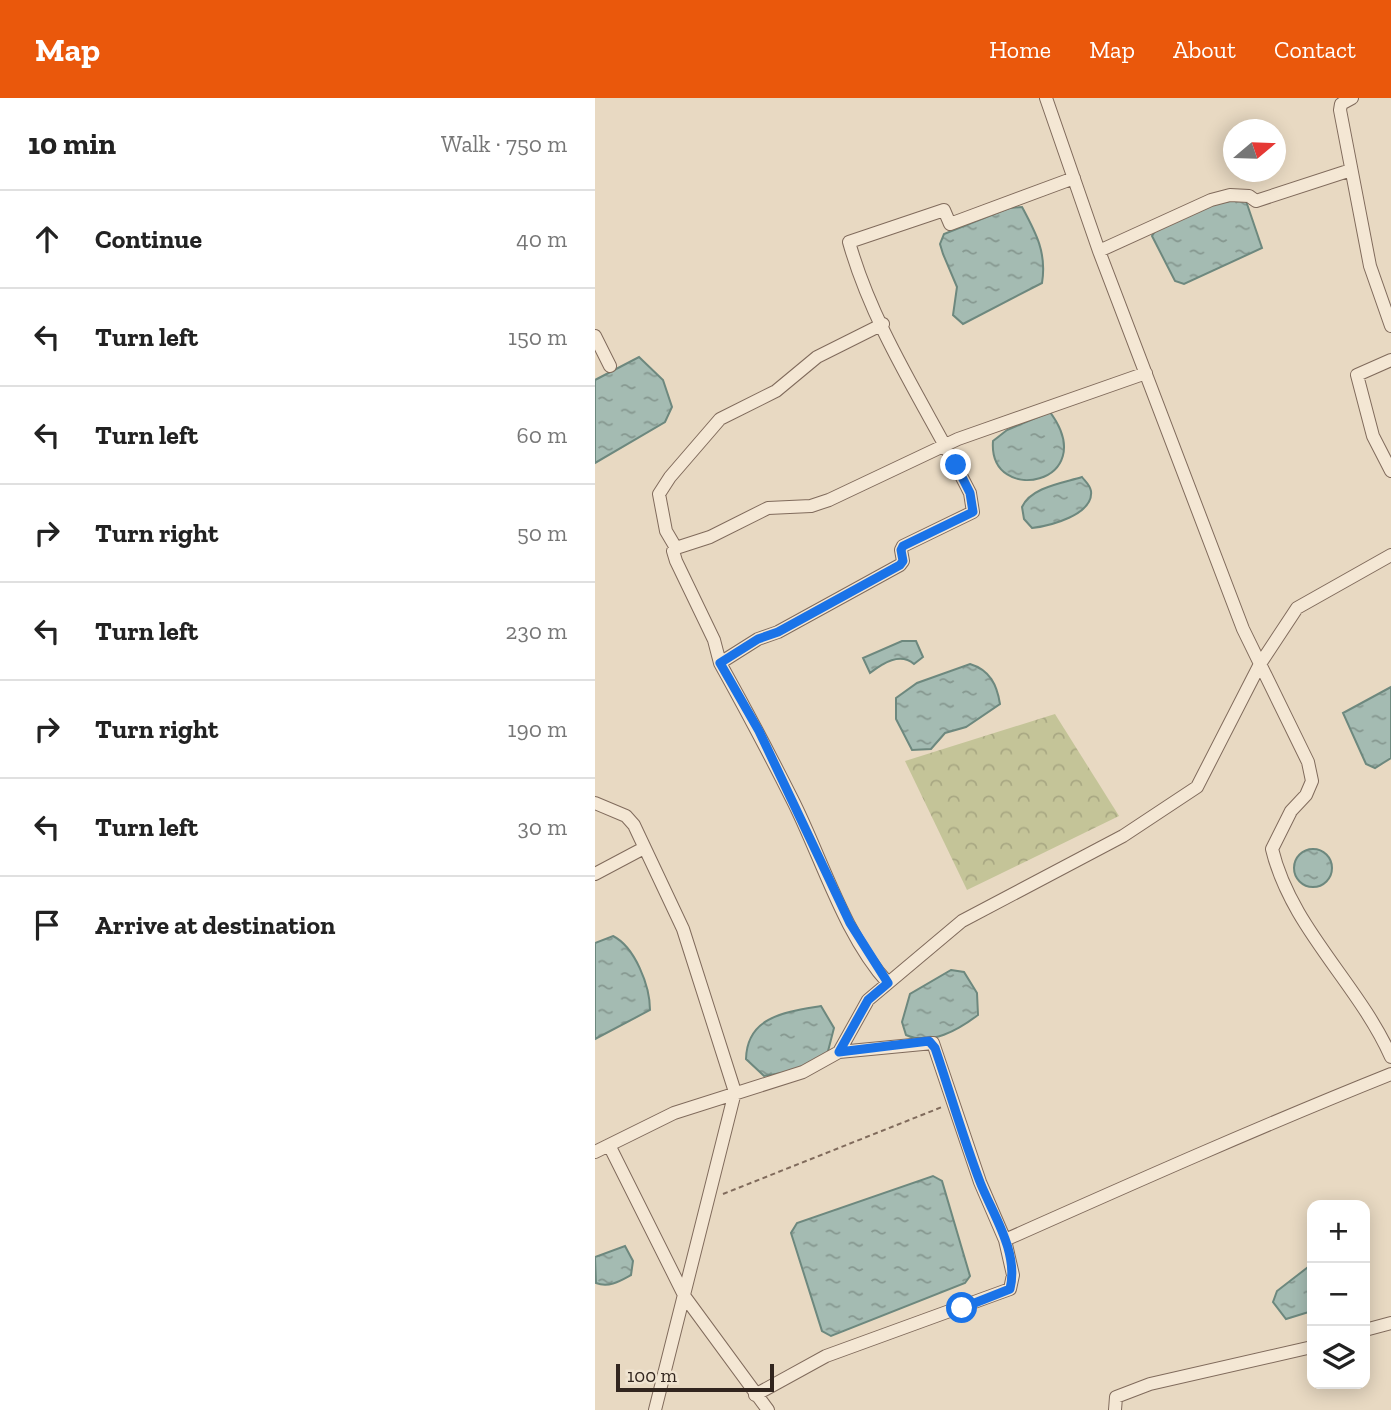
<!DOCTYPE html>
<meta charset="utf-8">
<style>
body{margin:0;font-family:"Zilla Slab",serif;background:#f6f6f6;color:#222}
.controls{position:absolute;right:21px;bottom:21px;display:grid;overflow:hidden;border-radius:14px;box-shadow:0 4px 18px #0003}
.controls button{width:63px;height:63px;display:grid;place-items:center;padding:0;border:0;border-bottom:2px solid #e0e0e0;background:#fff;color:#222;font:35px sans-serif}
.compass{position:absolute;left:628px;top:21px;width:63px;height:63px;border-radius:50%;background:#fff;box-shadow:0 4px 18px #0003;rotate:71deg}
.scale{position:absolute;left:21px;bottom:18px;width:158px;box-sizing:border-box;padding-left:7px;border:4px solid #31251e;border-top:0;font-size:19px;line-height:24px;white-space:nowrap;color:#31251e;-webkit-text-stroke:5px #f0e4d1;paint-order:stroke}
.stop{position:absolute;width:21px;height:21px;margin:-16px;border:5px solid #1a73e8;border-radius:50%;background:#fff}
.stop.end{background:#1a73e8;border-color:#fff;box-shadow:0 2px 7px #0008}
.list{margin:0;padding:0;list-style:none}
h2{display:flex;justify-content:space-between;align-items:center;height:91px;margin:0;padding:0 28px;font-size:30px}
h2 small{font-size:23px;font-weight:400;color:#767676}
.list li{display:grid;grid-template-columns:46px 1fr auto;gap:21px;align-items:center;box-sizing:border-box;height:98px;padding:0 28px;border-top:2px solid #e0e0e0}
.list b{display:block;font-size:26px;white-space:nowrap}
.list em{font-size:23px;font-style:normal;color:#767676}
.icon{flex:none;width:38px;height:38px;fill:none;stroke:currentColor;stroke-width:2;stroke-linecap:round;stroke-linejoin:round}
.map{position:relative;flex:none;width:796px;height:1312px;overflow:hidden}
header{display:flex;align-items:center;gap:42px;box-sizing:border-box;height:98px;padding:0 35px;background:#ea580c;color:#fff}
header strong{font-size:33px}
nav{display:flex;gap:38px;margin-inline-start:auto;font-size:24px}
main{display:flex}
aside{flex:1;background:#fff}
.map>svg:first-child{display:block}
</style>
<header>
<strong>Map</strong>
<nav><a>Home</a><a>Map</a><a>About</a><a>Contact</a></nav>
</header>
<main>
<aside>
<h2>10 min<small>Walk · 750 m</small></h2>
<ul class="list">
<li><svg class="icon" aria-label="ahead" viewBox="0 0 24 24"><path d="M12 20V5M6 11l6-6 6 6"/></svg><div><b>Continue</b></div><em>40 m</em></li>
<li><svg class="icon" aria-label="left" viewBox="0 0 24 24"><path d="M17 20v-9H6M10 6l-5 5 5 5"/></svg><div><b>Turn left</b></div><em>150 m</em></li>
<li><svg class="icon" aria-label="left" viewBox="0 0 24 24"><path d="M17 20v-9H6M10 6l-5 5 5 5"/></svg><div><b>Turn left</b></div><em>60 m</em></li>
<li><svg class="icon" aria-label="right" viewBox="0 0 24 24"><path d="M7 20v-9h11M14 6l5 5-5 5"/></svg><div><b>Turn right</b></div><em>50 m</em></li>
<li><svg class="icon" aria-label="left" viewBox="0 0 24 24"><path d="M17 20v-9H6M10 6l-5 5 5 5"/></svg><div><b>Turn left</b></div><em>230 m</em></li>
<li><svg class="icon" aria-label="right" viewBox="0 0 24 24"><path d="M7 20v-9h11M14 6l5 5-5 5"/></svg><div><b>Turn right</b></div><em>190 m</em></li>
<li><svg class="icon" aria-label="left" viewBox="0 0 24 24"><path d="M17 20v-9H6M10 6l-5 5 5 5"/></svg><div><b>Turn left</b></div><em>30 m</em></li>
<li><svg class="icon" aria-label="arrive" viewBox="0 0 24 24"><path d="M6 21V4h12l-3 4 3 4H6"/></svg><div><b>Arrive at destination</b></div></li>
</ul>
</aside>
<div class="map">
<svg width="796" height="1312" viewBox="0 0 796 1312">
<defs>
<pattern id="park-crowns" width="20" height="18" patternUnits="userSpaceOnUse" patternTransform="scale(1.75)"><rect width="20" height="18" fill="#c4c498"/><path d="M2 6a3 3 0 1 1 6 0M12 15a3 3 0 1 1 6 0" fill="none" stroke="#a9a883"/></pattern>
<pattern id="water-ripples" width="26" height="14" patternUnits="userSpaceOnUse" patternTransform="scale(1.75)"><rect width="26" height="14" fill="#a4bbb2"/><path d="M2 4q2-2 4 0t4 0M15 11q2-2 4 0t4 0" fill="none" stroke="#869890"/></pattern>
</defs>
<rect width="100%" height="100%" fill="#e8d9c2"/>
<path fill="url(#park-crowns)" d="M 460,616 L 524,718 L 372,792 L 310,663 Z"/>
<path fill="url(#water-ripples)" stroke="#6d887e" stroke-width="2" d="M 650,100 L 667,150 L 589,186 L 580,183 L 557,138 C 569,114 624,105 650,100 Z
M 427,109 C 441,135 452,155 447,185 L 368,226 L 358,217 L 362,189 L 348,156 L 345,146 L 349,136 L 414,110 Z
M 44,259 L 68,282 L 77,309 L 70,324 L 0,365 L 0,282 Z
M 455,314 C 508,386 393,409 398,343 L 412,332 Z
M 487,379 C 491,384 495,387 496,393 C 499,417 454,428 437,430 L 429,421 L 427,409 C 436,389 468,385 487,379 Z
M 307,543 L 321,543 L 328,559 L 319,566 C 305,554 288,565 275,575 L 268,560 Z
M 375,566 C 395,572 402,587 405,606 L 371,629 L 350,635 L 336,651 L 317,652 L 301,621 L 301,600 L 322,585 Z
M 796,589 L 796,660 L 780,670 L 771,666 L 748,615 Z
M699 770a19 19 0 1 1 38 0a19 19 0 1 1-38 0Z
M 18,838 C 40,849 55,888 55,912 L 0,941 L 0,845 Z
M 356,872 L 369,874 L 382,895 L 383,917 C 363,932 336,948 311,937 L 307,924 L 315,896 Z
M 226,908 L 239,930 L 232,957 L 204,972 L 169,978 L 151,961 C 152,918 191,914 226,908 Z
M 338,1078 L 347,1083 L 375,1178 L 370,1185 L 236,1238 L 227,1233 L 196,1135 L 202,1125 Z
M 30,1148 L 38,1163 L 36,1177 C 25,1183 14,1190 1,1185 L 0,1159 Z
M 717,1166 L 717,1213 L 691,1221 L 678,1204 L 682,1193 Z"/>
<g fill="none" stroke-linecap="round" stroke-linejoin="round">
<defs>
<path id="street" d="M 451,0 L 504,153 L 648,531 L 713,664 L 717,683 L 711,697 L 696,713 L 677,751 C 696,830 763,885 796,959
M 757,0 L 746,6 L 745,12 L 775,168 L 796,228
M 504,153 L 616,102 L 635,97 L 654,98 L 661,103 L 756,72
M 0,238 L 15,268
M 796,262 L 762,277 L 778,338 L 796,373
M 81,450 L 71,433 L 64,396 L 75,379 L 125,321 L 181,293 L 222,259 L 288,226
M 125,565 L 119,542 L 81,463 L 78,453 L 81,450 L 115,439 L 173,410 L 216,408 L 234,402 L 363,341 L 551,275
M 0,705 L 31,718 L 39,727 L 88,831 L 140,994 L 60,1312
M 0,776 L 49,750
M 293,885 C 249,837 226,758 197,701 C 174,655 150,610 125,565 L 163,541 L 183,534 L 305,467 L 308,463 L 306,452 L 308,448 L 378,414 L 375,395 C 334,313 279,233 254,144 L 349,112 L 355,126 L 479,80
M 244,954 L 338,945 L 385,1084 L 410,1142 C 538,1085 666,1028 796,976
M 14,1047 L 90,1199 L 173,1312
M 0,1054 L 79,1015 L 208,974 L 244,954 L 273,902 L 367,823 L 528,738 L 602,689 L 665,566 L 702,510 L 796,457
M 770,1232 L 796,1225
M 160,1297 L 231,1258 L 415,1191 L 418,1177 L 410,1142
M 520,1312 L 521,1299 L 555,1286 L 717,1249"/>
</defs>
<use href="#street" stroke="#806b5c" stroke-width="14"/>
<path stroke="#806b5c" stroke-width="2" stroke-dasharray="5 3.5" stroke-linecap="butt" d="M 128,1096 L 347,1009"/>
<use href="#street" stroke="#f4e7d4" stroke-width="12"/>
</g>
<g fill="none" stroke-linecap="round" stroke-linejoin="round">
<path stroke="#1a73e8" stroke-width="9" d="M 361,367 L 375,395 L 378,414 L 308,448 L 306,452 L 308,463 L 305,467 L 183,534 L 163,541 L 125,565 L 164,633 L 255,825 L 293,885 L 273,902 L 244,954 L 334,943 L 340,950 C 355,994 368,1040 385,1084 C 398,1117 424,1154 415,1191 L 367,1210"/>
</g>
</svg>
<div class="controls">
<button>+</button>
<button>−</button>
<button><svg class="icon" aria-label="layers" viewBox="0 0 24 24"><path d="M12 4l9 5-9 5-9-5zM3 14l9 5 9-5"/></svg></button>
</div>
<svg class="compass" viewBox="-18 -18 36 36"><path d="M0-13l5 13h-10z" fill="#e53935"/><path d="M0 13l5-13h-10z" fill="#767676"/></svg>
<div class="scale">100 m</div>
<div class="stop" style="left:367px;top:1210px"></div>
<div class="stop end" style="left:361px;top:367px"></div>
</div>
</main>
